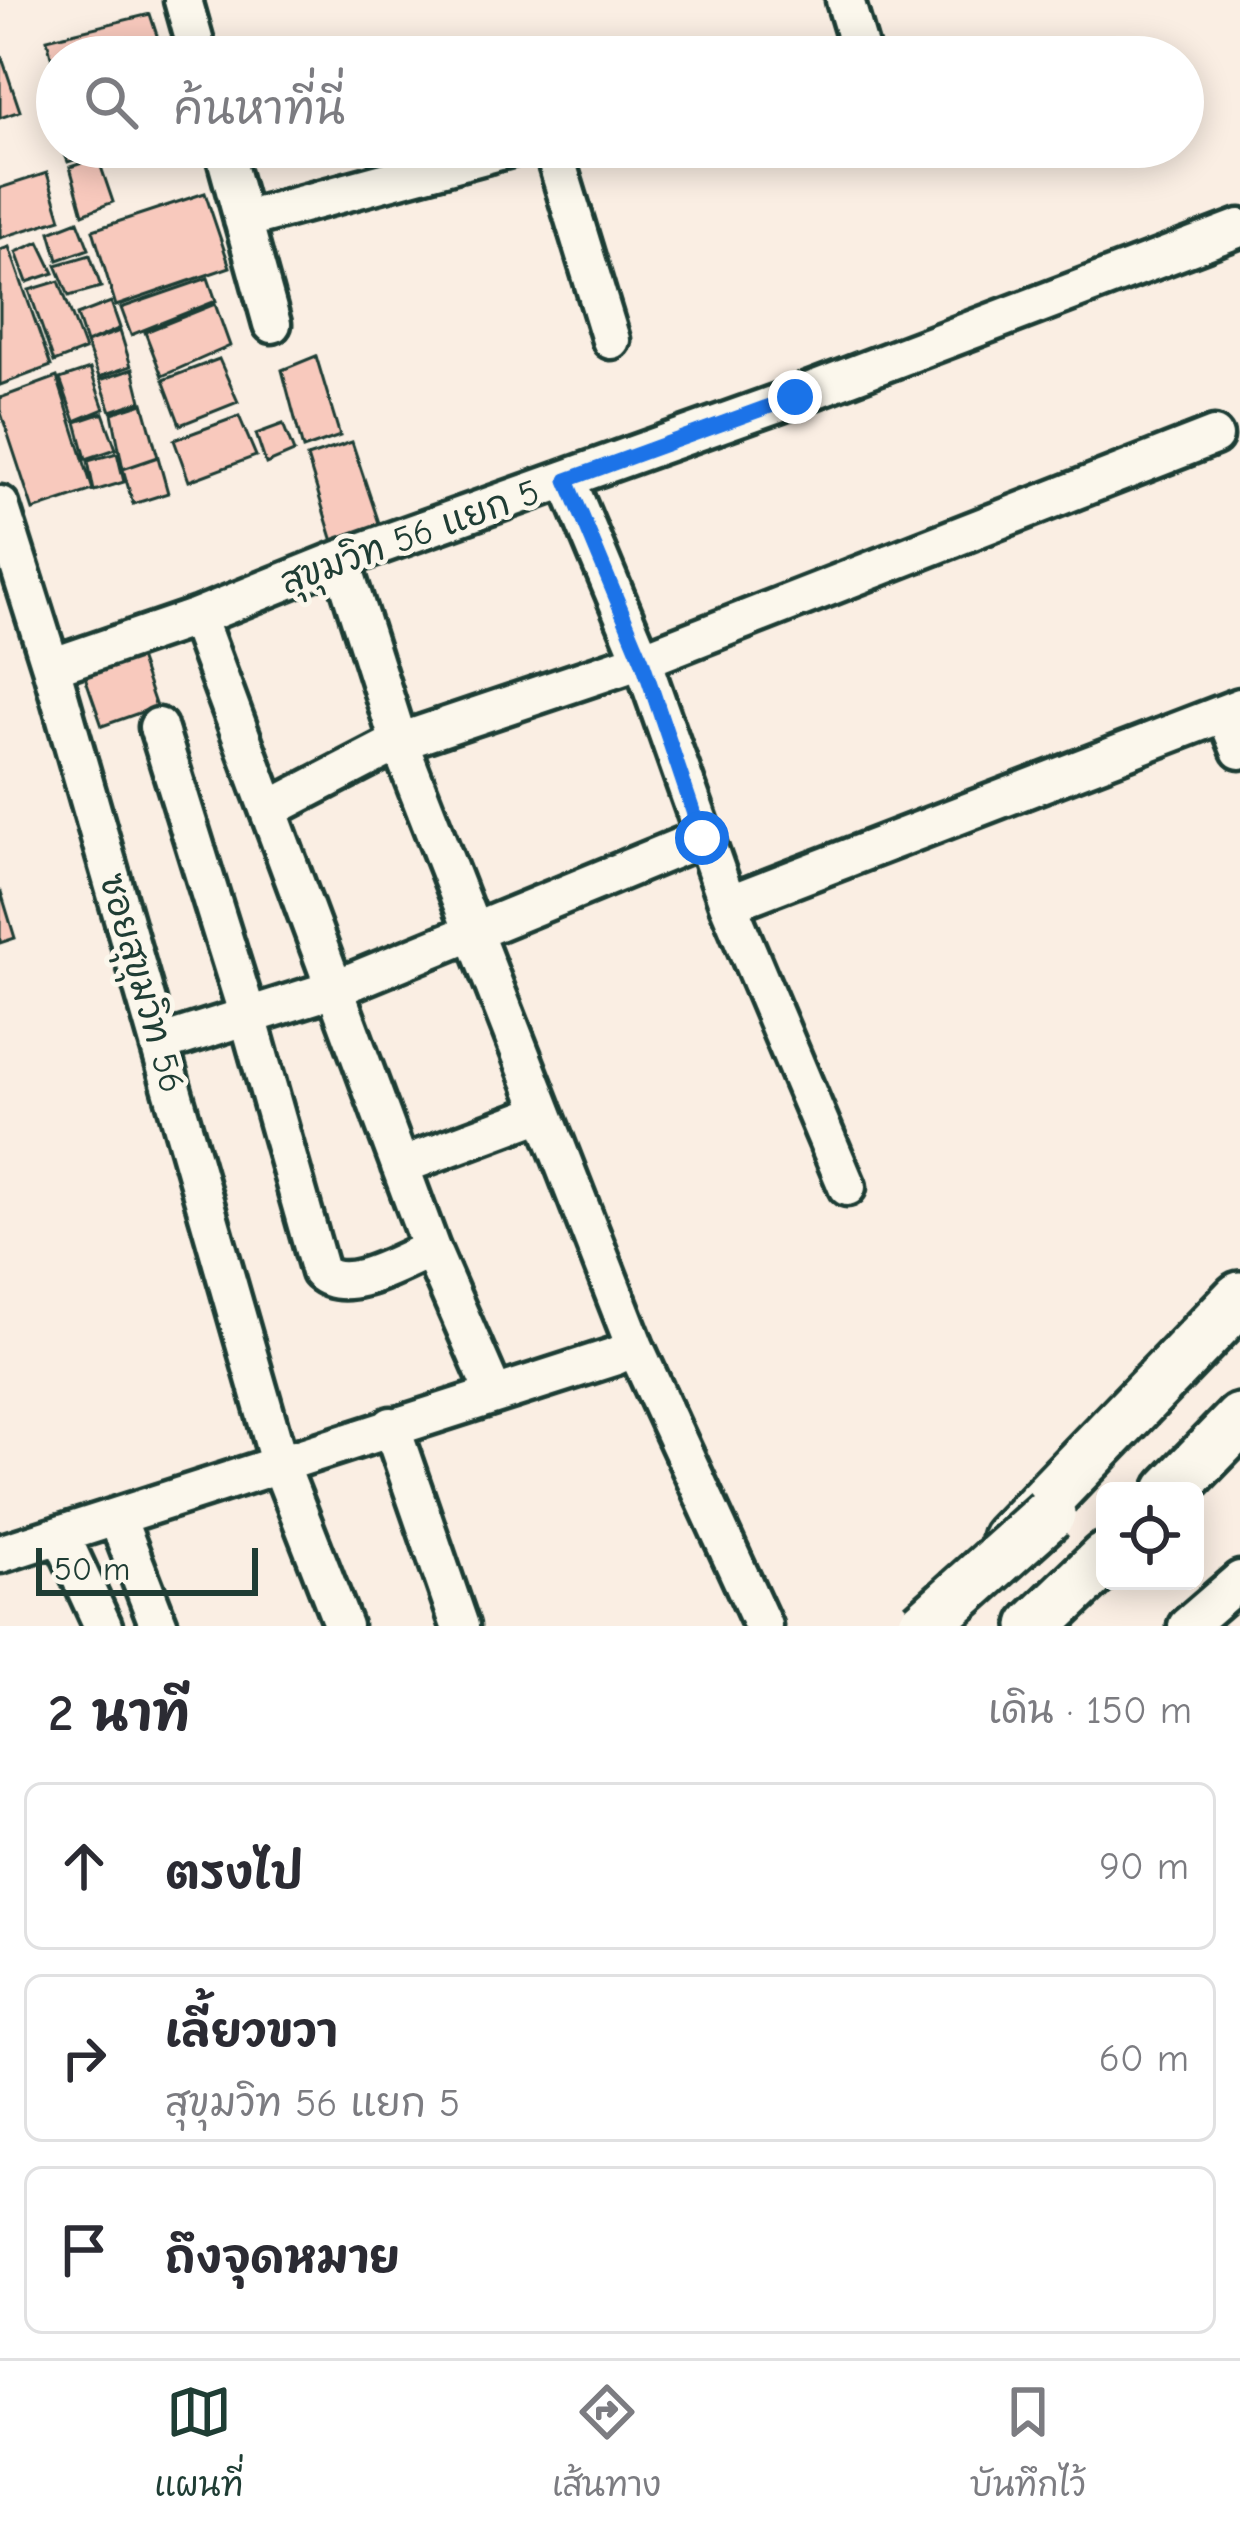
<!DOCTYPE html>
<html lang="th">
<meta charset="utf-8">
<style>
body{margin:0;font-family:"Comic Neue","Playpen Sans Thai",sans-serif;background:#f7f7f7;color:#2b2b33}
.controls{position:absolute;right:36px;bottom:36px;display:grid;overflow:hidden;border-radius:18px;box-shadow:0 6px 30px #0003}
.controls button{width:108px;height:108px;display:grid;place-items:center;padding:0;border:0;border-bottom:3px solid #e1e1e2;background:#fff;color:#2b2b33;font:60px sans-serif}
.scale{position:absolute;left:36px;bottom:30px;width:222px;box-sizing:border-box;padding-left:12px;border:6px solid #1f3d34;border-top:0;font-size:33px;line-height:42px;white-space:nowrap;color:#1f3d34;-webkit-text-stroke:9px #fbf7ec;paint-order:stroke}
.stop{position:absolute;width:36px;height:36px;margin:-27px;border:9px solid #1a73e8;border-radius:50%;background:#fff}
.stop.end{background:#1a73e8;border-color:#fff;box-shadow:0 3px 12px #0008}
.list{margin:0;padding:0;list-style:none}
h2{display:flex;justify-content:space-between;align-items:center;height:156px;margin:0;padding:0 48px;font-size:51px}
h2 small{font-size:39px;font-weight:400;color:#7c7c81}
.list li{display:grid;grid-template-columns:78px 1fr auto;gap:36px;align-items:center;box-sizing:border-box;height:168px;margin:0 24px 24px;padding:0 24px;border:3px solid #e1e1e2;border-radius:18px}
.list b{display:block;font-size:45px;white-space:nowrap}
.list p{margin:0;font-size:39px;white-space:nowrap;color:#7c7c81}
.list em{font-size:39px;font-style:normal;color:#7c7c81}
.icon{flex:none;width:66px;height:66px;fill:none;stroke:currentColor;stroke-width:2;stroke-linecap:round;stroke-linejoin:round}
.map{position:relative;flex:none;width:1240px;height:1626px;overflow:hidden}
.search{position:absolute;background:#fff;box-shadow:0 6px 30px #0003;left:36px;right:36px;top:36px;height:132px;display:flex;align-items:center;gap:30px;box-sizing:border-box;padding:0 42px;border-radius:66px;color:#7c7c81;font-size:45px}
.sheet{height:732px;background:#fff}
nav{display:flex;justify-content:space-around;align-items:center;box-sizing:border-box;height:168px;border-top:3px solid #e1e1e2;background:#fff;font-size:33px;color:#7c7c81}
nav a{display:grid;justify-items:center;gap:6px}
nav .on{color:#1f3d34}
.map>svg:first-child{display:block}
</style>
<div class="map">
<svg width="1240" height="1626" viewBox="0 0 1240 1626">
<rect width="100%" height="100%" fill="#faeee3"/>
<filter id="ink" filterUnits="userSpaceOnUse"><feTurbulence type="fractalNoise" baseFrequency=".00833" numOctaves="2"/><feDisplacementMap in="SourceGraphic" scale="24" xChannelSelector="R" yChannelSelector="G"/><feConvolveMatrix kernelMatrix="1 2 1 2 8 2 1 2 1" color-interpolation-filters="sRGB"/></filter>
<g filter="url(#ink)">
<path fill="#f8c9bd" stroke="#1f3d34" stroke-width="3" d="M 150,14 L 164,57 L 57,57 L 57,82 L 47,39 Z
M 0,52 L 20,111 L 0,118 Z
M 62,147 L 142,147 L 102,160 L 97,153 L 68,162 Z
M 98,158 L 113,202 L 83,214 L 70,167 Z
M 47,173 L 61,219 L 0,238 L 0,188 Z
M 205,193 L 230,267 L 116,306 L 93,230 Z
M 78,221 L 89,249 L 58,260 L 50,232 Z
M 39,242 L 54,273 L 27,282 L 16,252 Z
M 9,247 L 51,366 L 0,385 L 0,250 Z
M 90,255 L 101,287 L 69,296 L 56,265 Z
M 208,278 L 216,301 L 131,335 L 121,308 Z
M 59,281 L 85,350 L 54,362 L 29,290 Z
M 111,302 L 120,328 L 86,343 L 77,315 Z
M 215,304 L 230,346 L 162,376 L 145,332 Z
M 120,331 L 131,366 L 99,377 L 86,343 Z
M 316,356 L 340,436 L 303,449 L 282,370 Z
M 219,359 L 238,402 L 180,425 L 163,380 Z
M 90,369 L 104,409 L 75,421 L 60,379 Z
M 133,369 L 141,401 L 111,411 L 100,380 Z
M 57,377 L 93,490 L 33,510 L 0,410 L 0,398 Z
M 143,403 L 158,457 L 123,469 L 112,413 Z
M 103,413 L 116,449 L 86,459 L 76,422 Z
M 239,416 L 256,456 L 189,481 L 174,440 Z
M 283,424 L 294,452 L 266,464 L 256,434 Z
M 352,442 L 382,532 L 335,548 L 307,457 Z
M 117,453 L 124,482 L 94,491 L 88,461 Z
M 158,457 L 168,493 L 133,504 L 123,469 Z
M 136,649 L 156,707 L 102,726 L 82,668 Z
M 1,892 L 15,938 L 0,943 L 0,893 Z"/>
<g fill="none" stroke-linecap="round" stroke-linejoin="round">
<defs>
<path id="minor" d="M 183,0 L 199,57
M 845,0 L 862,57
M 223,147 L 272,324
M 552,147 L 611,340
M 243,220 L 514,147
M 567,480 L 642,660 L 728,904 L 847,1187
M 0,505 L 51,667 L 279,1462 L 343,1626
M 197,617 L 431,1249 L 494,1394
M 51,667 L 197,617 L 341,559 L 795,397 L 1240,228
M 1225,713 L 1240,750
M 158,727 L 247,1013 L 320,1272 C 347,1296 401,1261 431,1249
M 270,809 L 399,742 L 642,660 L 1214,436
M 728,904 L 1240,707
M 159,1044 L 334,989 L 702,838
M 400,1166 L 542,1113
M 635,1347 L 763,1626
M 391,1426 L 460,1626
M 117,1518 L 159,1626
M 61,1535 L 103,1626
M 0,1554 L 616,1356 L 635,1347 L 399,742 L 341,559
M 1187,1626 L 1240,1580"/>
<path id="highway" d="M 1171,1491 L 1240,1420
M 1008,1539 L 1240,1298
M 1035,1626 L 1105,1559"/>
</defs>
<use href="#minor" stroke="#1f3d34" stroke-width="45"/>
<use href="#highway" stroke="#1f3d34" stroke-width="60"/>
<use href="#minor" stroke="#fbf7ec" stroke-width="36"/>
<use href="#highway" stroke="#fbf7ec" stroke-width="51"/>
<defs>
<path id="highway-bridge" d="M 924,1626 L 1049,1514"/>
</defs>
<use href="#highway-bridge" stroke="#1f3d34" stroke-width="60" stroke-linecap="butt"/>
<use href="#highway-bridge" stroke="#fbf7ec" stroke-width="51"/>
</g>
</g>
<g fill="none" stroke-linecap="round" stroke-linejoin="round" filter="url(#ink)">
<path stroke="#1a73e8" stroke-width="15" d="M 702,838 L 642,660 L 567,480 L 795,397"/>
</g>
<g text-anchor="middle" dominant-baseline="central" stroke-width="10" stroke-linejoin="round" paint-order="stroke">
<g font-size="36" fill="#1f3d34" stroke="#fbf7ec">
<text transform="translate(410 537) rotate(-20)">สุขุมวิท 56 แยก 5</text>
<text transform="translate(142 983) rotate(74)">ซอยสุขุมวิท 56</text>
</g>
</g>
</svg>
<div class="controls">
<button><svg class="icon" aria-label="locate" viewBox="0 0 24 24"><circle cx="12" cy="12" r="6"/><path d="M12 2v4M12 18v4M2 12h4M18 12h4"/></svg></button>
</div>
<div class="scale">50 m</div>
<div class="stop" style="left:702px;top:838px"></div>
<div class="stop end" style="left:795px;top:397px"></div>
<div class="search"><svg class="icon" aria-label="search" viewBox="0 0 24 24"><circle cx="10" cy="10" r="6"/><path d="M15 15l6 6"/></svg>ค้นหาที่นี่</div>
</div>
<section class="sheet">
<h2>2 นาที<small>เดิน · 150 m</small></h2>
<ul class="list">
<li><svg class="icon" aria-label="ahead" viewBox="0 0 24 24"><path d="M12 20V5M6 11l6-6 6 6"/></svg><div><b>ตรงไป</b></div><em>90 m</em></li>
<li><svg class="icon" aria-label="right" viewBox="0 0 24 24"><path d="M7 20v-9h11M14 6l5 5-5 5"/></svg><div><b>เลี้ยวขวา</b><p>สุขุมวิท 56 แยก 5</p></div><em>60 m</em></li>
<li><svg class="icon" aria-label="arrive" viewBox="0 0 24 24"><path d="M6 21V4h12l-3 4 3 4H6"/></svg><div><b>ถึงจุดหมาย</b></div></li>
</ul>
</section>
<nav>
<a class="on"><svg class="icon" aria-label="map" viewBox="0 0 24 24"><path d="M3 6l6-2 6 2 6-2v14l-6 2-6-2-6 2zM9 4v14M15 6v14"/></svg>แผนที่</a>
<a><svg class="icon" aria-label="directions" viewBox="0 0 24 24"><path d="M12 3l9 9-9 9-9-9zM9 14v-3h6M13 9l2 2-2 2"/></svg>เส้นทาง</a>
<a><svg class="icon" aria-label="saved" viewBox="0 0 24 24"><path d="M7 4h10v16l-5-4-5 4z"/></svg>บันทึกไว้</a>
</nav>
